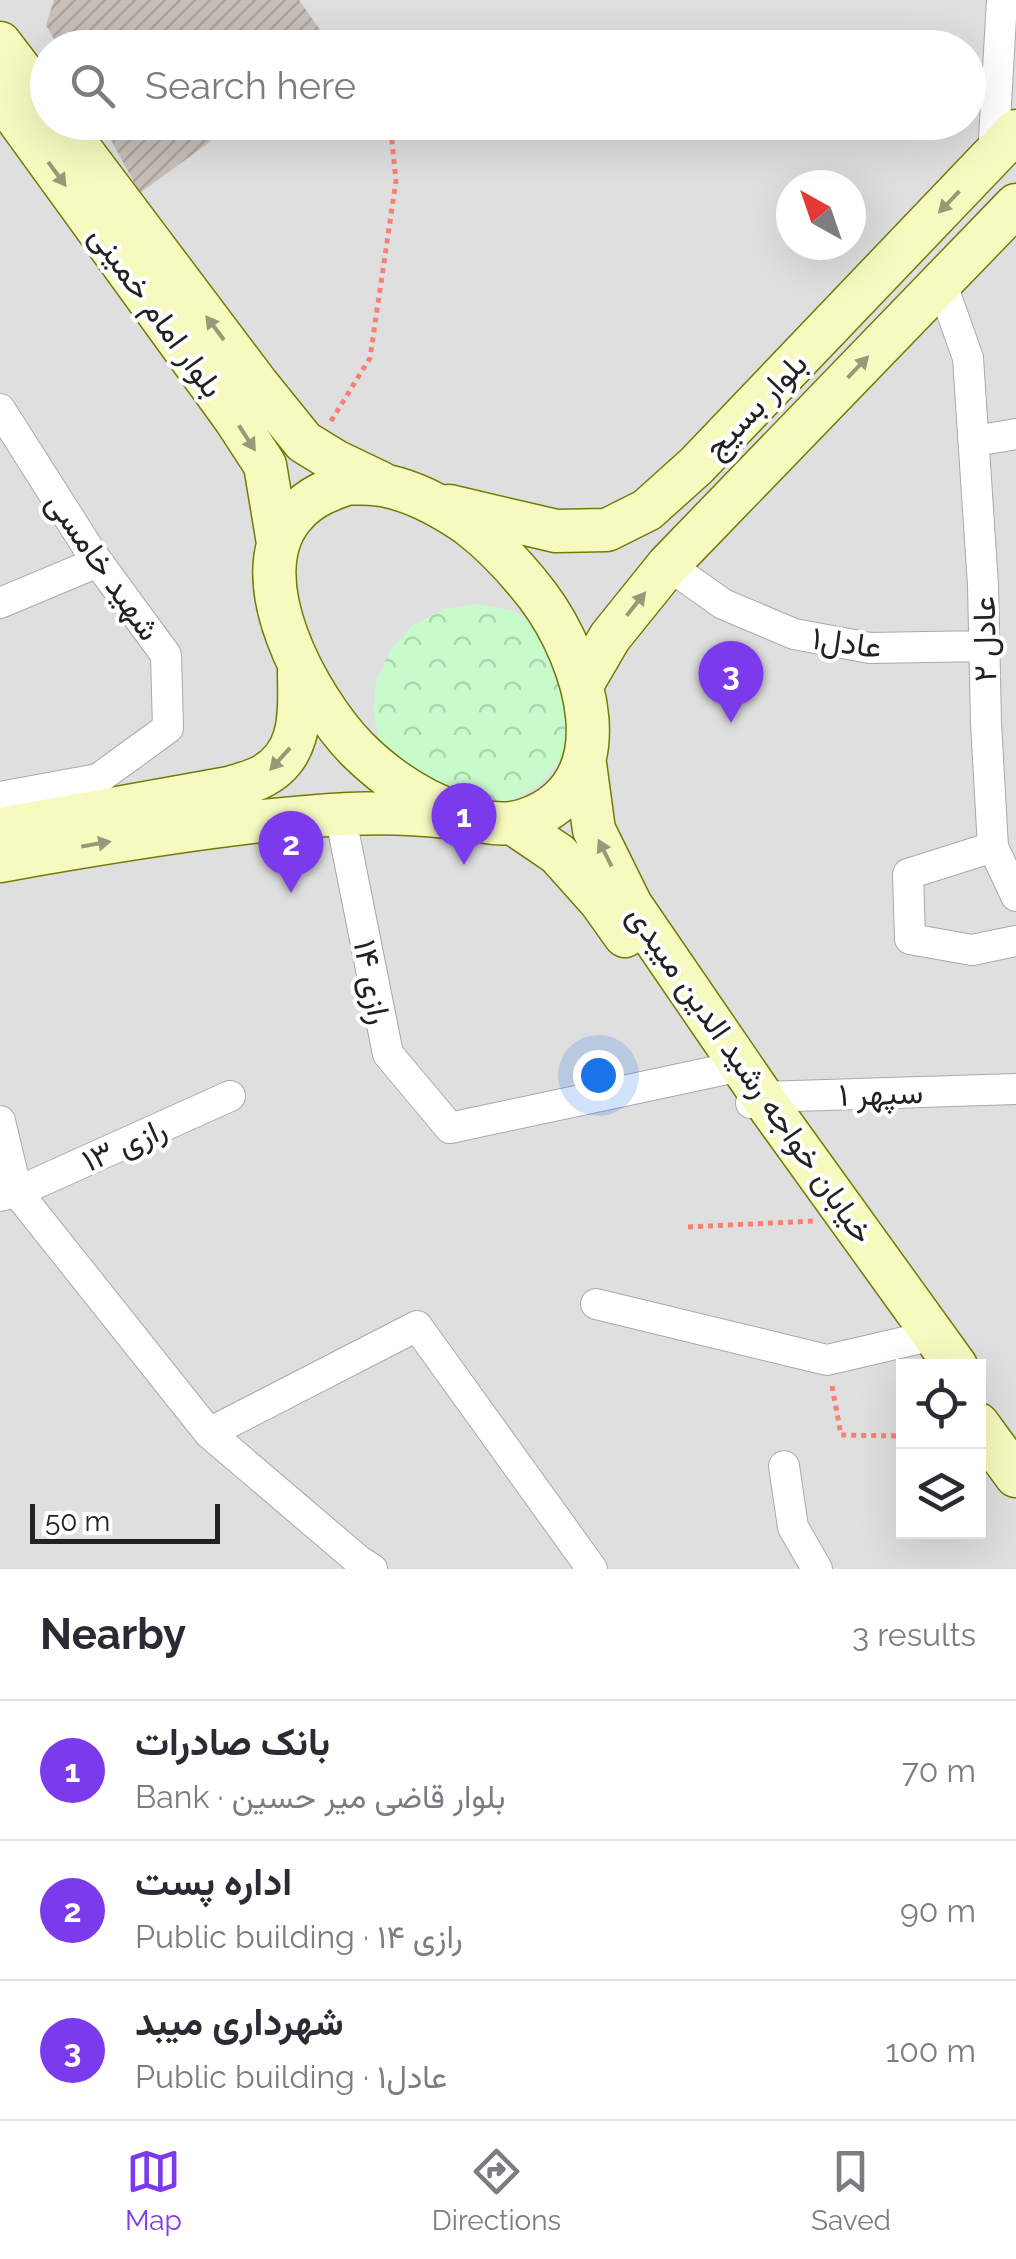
<!DOCTYPE html>
<meta charset="utf-8">
<style>
body{margin:0;font-family:Raleway,Vazirmatn,sans-serif;background:#f7f7f7;color:#2b2b33}
.controls{position:absolute;right:30px;bottom:30px;display:grid;overflow:hidden;border-radius:0px;box-shadow:0 10px 40px #0002}
.controls button{width:90px;height:90px;display:grid;place-items:center;padding:0;border:0;border-bottom:2px solid #e1e1e2;background:#fff;color:#2b2b33;font:50px sans-serif}
.compass{position:absolute;left:776px;top:170px;width:90px;height:90px;border-radius:50%;background:#fff;box-shadow:0 10px 40px #0002;rotate:320deg}
.scale{position:absolute;left:30px;bottom:25px;width:190px;box-sizing:border-box;padding-left:10px;border:5px solid #222;border-top:0;font-size:28px;line-height:35px;white-space:nowrap;color:#222;-webkit-text-stroke:8px #fff;paint-order:stroke}
.you{position:absolute;left:598px;top:1075px;width:35px;height:35px;margin:-25px;border:8px solid #fff;border-radius:50%;background:#1a73e8;box-shadow:0 0 0 15px #1a73e833}
.badge{display:grid;place-items:center;width:65px;height:65px;border-radius:50%;background:#7c3aed;color:#fff;font-size:32px;font-weight:700}
.pin{position:absolute;translate:-50% -82px;filter:drop-shadow(0 2px 5px #0008)}
.pin::after{content:'';position:absolute;top:52px;width:35px;height:30px;background:inherit;clip-path:polygon(0 0,100% 0,50% 100%)}
.list{margin:0;padding:0;list-style:none}
h2{display:flex;justify-content:space-between;align-items:center;height:130px;margin:0;padding:0 40px;font-size:42px}
h2 small{font-size:32px;font-weight:400;color:#7c7c81}
.list li{display:grid;grid-template-columns:65px 1fr auto;gap:30px;align-items:center;box-sizing:border-box;height:140px;padding:0 40px;border-top:2px solid #e1e1e2}
.list b{display:block;font-size:38px;white-space:nowrap}
.list p{margin:0;font-size:32px;white-space:nowrap;color:#7c7c81}
.list em{font-size:32px;font-style:normal;color:#7c7c81}
.icon{flex:none;width:55px;height:55px;fill:none;stroke:currentColor;stroke-width:2;stroke-linecap:round;stroke-linejoin:round}
.map{position:relative;flex:none;width:1016px;height:1569px;overflow:hidden}
.search{position:absolute;background:#fff;box-shadow:0 10px 40px #0002;left:30px;right:30px;top:30px;height:110px;display:flex;align-items:center;gap:25px;box-sizing:border-box;padding:0 35px;border-radius:55px;color:#7c7c81;font-size:38px}
.sheet{height:550px;background:#fff}
nav{display:flex;justify-content:space-around;align-items:center;box-sizing:border-box;height:140px;border-top:2px solid #e1e1e2;background:#fff;font-size:28px;color:#7c7c81}
nav a{display:grid;justify-items:center;gap:5px}
nav .on{color:#7c3aed}
.map>svg:first-child{display:block}
</style>
<div class="map">
<svg width="1016" height="1569" viewBox="0 0 1016 1569">
<defs>
<pattern id="park-crowns" width="20" height="18" patternUnits="userSpaceOnUse" patternTransform="scale(2.5)"><rect width="20" height="18" fill="#c8facc"/><path d="M2 6a3 3 0 1 1 6 0M12 15a3 3 0 1 1 6 0" fill="none" stroke="#acd6af"/></pattern>
<pattern id="building-hatch" width="6" height="6" patternUnits="userSpaceOnUse" patternTransform="scale(2.5)"><rect width="6" height="6" fill="#c7bfb8"/><path d="M-1 1l2-2M0 6l6-6M5 7l2-2" fill="none" stroke="#aba49e"/></pattern>
</defs>
<rect width="100%" height="100%" fill="#f2efe9"/>
<path fill="#e0dfdf" fill-rule="evenodd" d="M 0,0 L 1016,0 L 1016,1569 L 0,1569 ZM 48,48 L 968,48 L 968,122 L 48,122 ZM 791,185 L 851,185 L 851,245 L 791,245 ZM 904,1366 L 978,1366 L 978,1532 L 904,1532 Z"/>
<path fill="url(#park-crowns)" d="M 479,604 L 514,611 L 543,630 L 575,727 L 562,759 L 538,786 L 510,801 L 478,807 L 395,768 L 379,741 L 373,709 L 377,678 L 391,649 L 413,625 L 444,609 Z"/>
<path fill="url(#building-hatch)" d="M 54,0 L 299,0 L 323,34 L 317,48 L 59,48 L 46,25 Z
M 101,122 L 237,122 L 140,193 Z"/>
<g fill="none" stroke-linecap="round" stroke-linejoin="round">
<defs>
<path id="street" d="M 993,156 L 1002,0
M 941,282 L 968,358 L 983,585 L 986,723 L 993,847 L 1016,896
M 0,409 L 92,554 L 166,655 L 168,728 L 98,779 L 0,797
M 975,441 L 1016,434
M 668,565 L 723,604 L 794,634 L 870,648 L 984,646
M 0,603 L 98,562
M 340,814 L 388,1054 L 450,1128 L 722,1070 L 736,1058
M 993,847 L 908,874 L 910,939 L 972,950 L 1016,941
M 751,1103 L 762,1097 L 1016,1089
M 0,1121 L 17,1192 L 209,1433 L 358,1560 L 372,1569
M 0,1196 L 17,1192 L 230,1096
M 596,1304 L 827,1360 L 917,1339 L 929,1329
M 209,1433 L 417,1326 L 592,1569
M 784,1466 L 793,1527 L 817,1569"/>
<path id="secondary" d="M 0,43 L 48,106
M 0,95 L 235,419 L 265,465 L 278,543
M 60,122 L 258,385 L 304,442 L 335,461 L 381,483
M 349,483 C 361,484 375,483 387,486 C 415,492 446,509 469,525 C 495,545 518,570 538,596 C 586,660 626,786 525,820 C 504,827 479,822 459,814 C 421,801 386,778 357,749 C 310,701 237,573 297,512 C 312,496 329,490 349,483 Z
M 449,506 L 556,531 L 607,530 L 647,510 L 696,466 L 1016,131
M 582,685 L 610,637 L 668,565 L 1016,205
M 585,764 L 594,830 L 631,905 L 770,1108 L 956,1366
M 514,824 L 558,854 L 600,901 L 625,936
M 0,829 L 229,788 C 239,785 250,782 259,778 C 305,756 299,710 299,668
M 0,861 C 84,846 168,832 253,822 C 319,815 379,809 446,817
M 978,1424 L 1016,1476"/>
</defs>
<use href="#street" stroke="#a9a9a9" stroke-width="32"/>
<use href="#secondary" stroke="#707d05" stroke-width="45"/>
<path stroke="#fa8072" stroke-width="5" stroke-dasharray="5 5" stroke-linecap="butt" d="M 132,135 L 147,124 L 147,122
M 331,421 L 370,358 L 396,181 L 390,122
M 688,1227 L 813,1221
M 832,1386 L 841,1435 L 904,1436"/>
<use href="#street" stroke="#fff" stroke-width="30"/>
<use href="#secondary" stroke="#f7fabf" stroke-width="42"/>
</g>
<defs><path id="oneway-solid" d="M-6-.8H1V-3.2L6.5 0L1 3.2V.8H-6Z" transform="scale(2.5)"/></defs>
<g fill="#979978">
<use href="#oneway-solid" transform="translate(57 174) rotate(54)"/>
<use href="#oneway-solid" transform="translate(949 202) rotate(134)"/>
<use href="#oneway-solid" transform="translate(215 328) rotate(-127)"/>
<use href="#oneway-solid" transform="translate(858 367) rotate(-46)"/>
<use href="#oneway-solid" transform="translate(247 438) rotate(57)"/>
<use href="#oneway-solid" transform="translate(636 604) rotate(-51)"/>
<use href="#oneway-solid" transform="translate(280 759) rotate(132)"/>
<use href="#oneway-solid" transform="translate(96 844) rotate(-10)"/>
<use href="#oneway-solid" transform="translate(605 853) rotate(-116)"/>
</g>
<g text-anchor="middle" dominant-baseline="central" stroke-width="8" stroke-linejoin="round" paint-order="stroke">
<g font-size="32" fill="#222" stroke="#fff">
<text transform="translate(157 311) rotate(54)">بلوار امام خمینی</text>
<text transform="translate(755 405) rotate(-46)">بلوار بسیج</text>
<text transform="translate(104 566) rotate(55)">شهید خامسی</text>
<text transform="translate(984 639) rotate(-91)">عادل ۲</text>
<text transform="translate(847 642) rotate(8)">عادل۱</text>
<text transform="translate(373 982) rotate(79)">رازی ۱۴</text>
<text transform="translate(751 1074) rotate(55)">خیابان خواجه رشید الدین میبدی</text>
<text transform="translate(881 1093) rotate(-2)">سپهر ۱</text>
<text transform="translate(124 1144) rotate(-24)">رازی ۱۳</text>
</g>
</g>
</svg>
<div class="controls">
<button><svg class="icon" aria-label="locate" viewBox="0 0 24 24"><circle cx="12" cy="12" r="6"/><path d="M12 2v4M12 18v4M2 12h4M18 12h4"/></svg></button>
<button><svg class="icon" aria-label="layers" viewBox="0 0 24 24"><path d="M12 4l9 5-9 5-9-5zM3 14l9 5 9-5"/></svg></button>
</div>
<svg class="compass" viewBox="-18 -18 36 36"><path d="M0-13l5 13h-10z" fill="#e53935"/><path d="M0 13l5-13h-10z" fill="#7c7c81"/></svg>
<div class="scale">50 m</div>
<div class="you"></div>
<div class="pin badge" style="left:464px;top:865px">1</div>
<div class="pin badge" style="left:291px;top:893px">2</div>
<div class="pin badge" style="left:731px;top:723px">3</div>
<div class="search"><svg class="icon" aria-label="search" viewBox="0 0 24 24"><circle cx="10" cy="10" r="6"/><path d="M15 15l6 6"/></svg>Search here</div>
</div>
<section class="sheet">
<h2>Nearby<small>3 results</small></h2>
<ul class="list">
<li><span class="badge">1</span><div><b>بانک صادرات</b><p>Bank · بلوار قاضی میر حسین</p></div><em>70 m</em></li>
<li><span class="badge">2</span><div><b>اداره پست</b><p>Public building · رازی ۱۴</p></div><em>90 m</em></li>
<li><span class="badge">3</span><div><b>شهرداری میبد</b><p>Public building · عادل۱</p></div><em>100 m</em></li>
</ul>
</section>
<nav>
<a class="on"><svg class="icon" aria-label="map" viewBox="0 0 24 24"><path d="M3 6l6-2 6 2 6-2v14l-6 2-6-2-6 2zM9 4v14M15 6v14"/></svg>Map</a>
<a><svg class="icon" aria-label="directions" viewBox="0 0 24 24"><path d="M12 3l9 9-9 9-9-9zM9 14v-3h6M13 9l2 2-2 2"/></svg>Directions</a>
<a><svg class="icon" aria-label="saved" viewBox="0 0 24 24"><path d="M7 4h10v16l-5-4-5 4z"/></svg>Saved</a>
</nav>
